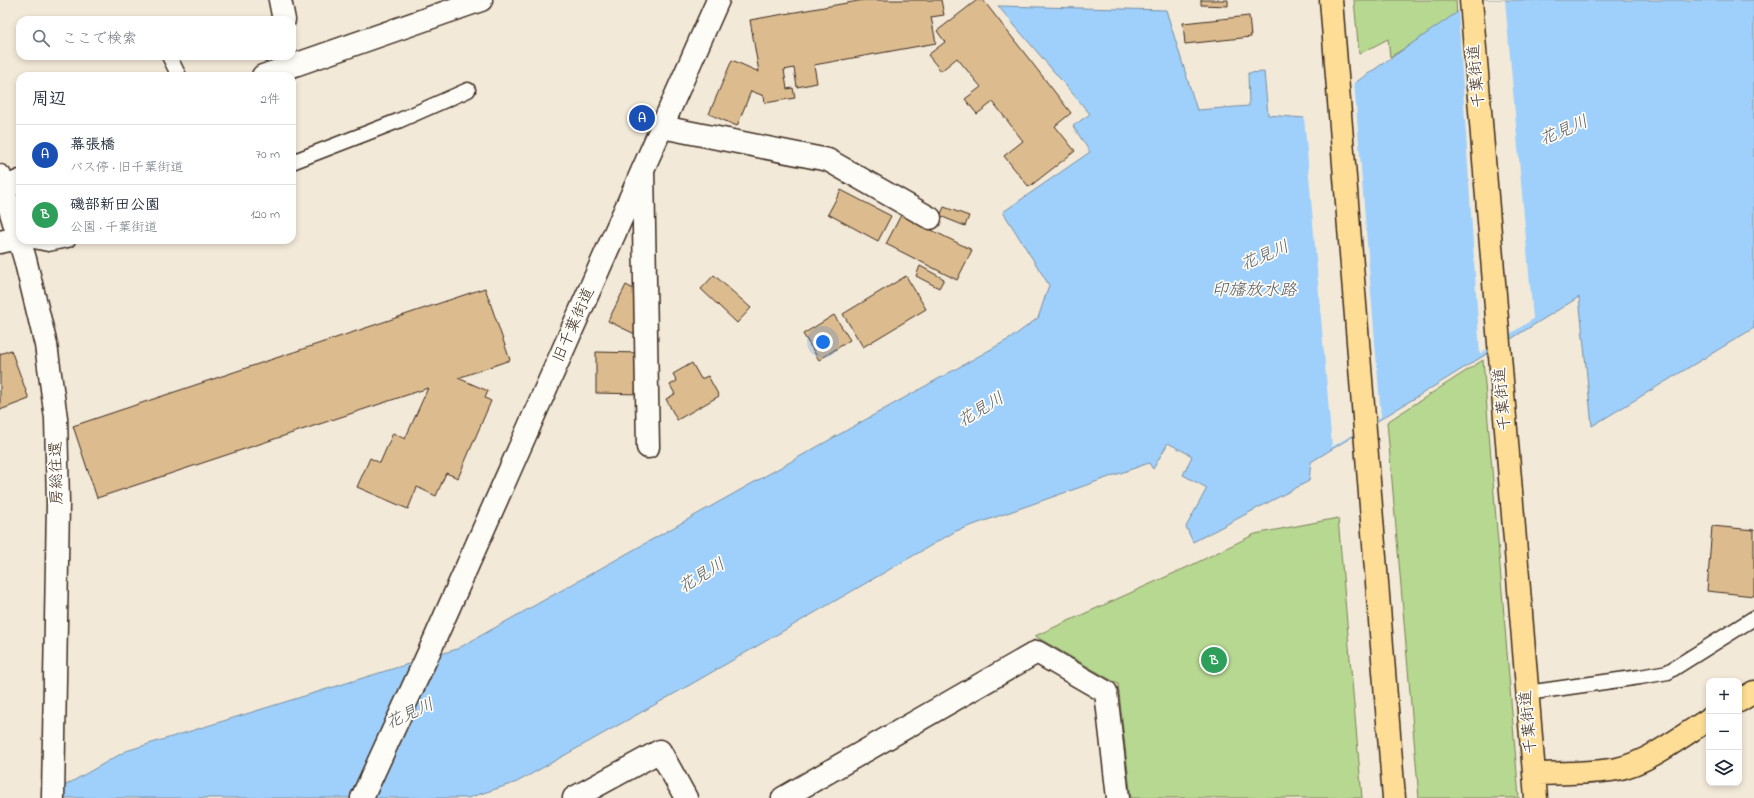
<!DOCTYPE html>
<html lang="ja">
<meta charset="utf-8">
<style>
body{margin:0;font-family:"Indie Flower","Klee One",sans-serif;background:#f6f6f7;color:#1f2937}
.controls{position:absolute;right:12px;bottom:12px;display:grid;overflow:hidden;border-radius:8px;box-shadow:0 2px 6px #0003}
.controls button{width:36px;height:36px;display:grid;place-items:center;padding:0;border:0;border-bottom:1px solid #e0e1e3;background:#fff;color:#1f2937;font:20px sans-serif}
.you{position:absolute;left:823px;top:342px;width:14px;height:14px;margin:-10px;border:3px solid #fff;border-radius:50%;background:#1a73e8;box-shadow:0 0 0 6px #1a73e833}
.badge{display:grid;place-items:center;width:26px;height:26px;border-radius:50%;background:#1a73e8;color:#fff;font-size:13px;font-weight:700}
.pin{position:absolute;translate:-50% -50%;border:2px solid #fff;box-shadow:0 1px 4px #0006}
.list{margin:0;padding:0;list-style:none}
h2{display:flex;justify-content:space-between;align-items:center;height:52px;margin:0;padding:0 16px;font-size:17px}
h2 small{font-size:13px;font-weight:400;color:#747a83}
.list li{display:grid;grid-template-columns:26px 1fr auto;gap:12px;align-items:center;box-sizing:border-box;height:60px;padding:0 16px;border-top:1px solid #e0e1e3}
.list b{display:block;font-size:15px;white-space:nowrap}
.list p{margin:0;font-size:13px;white-space:nowrap;color:#747a83}
.list em{font-size:13px;font-style:normal;color:#747a83}
.icon{flex:none;width:22px;height:22px;fill:none;stroke:currentColor;stroke-width:2;stroke-linecap:round;stroke-linejoin:round}
.map{position:relative;flex:none;width:1754px;height:798px;overflow:hidden}
.search{position:absolute;background:#fff;box-shadow:0 2px 6px #0003;left:16px;top:16px;width:280px;height:44px;display:flex;align-items:center;gap:10px;box-sizing:border-box;padding:0 14px;border-radius:12px;color:#747a83;font-size:15px}
.panel{position:absolute;background:#fff;box-shadow:0 2px 6px #0003;left:16px;top:72px;width:280px;height:172px;border-radius:12px}
.map>svg:first-child{display:block}
</style>
<div class="map">
<svg width="1754" height="798" viewBox="0 0 1754 798">
<rect width="100%" height="100%" fill="#f3e9d8"/>
<filter id="ink" filterUnits="userSpaceOnUse"><feTurbulence type="fractalNoise" baseFrequency=".025" numOctaves="2"/><feDisplacementMap in="SourceGraphic" scale="8" xChannelSelector="R" yChannelSelector="G"/><feConvolveMatrix kernelMatrix="1 2 1 2 8 2 1 2 1" color-interpolation-filters="sRGB"/></filter>
<g filter="url(#ink)">
<path fill="#b7d891" stroke="#798158" d="M 1354,0 L 1456,0 L 1457,17 L 1390,57 L 1388,39 L 1359,54 Z
M 1483,360 L 1519,798 L 1419,798 L 1387,422 Z
M 1338,518 L 1362,798 L 1131,798 L 1118,684 L 1035,636 L 1190,566 L 1255,534 Z"/>
<path fill="#9fd0fb" stroke="#778ea3" d="M 1475,0 L 1754,0 L 1754,328 L 1592,426 L 1579,297 L 1311,462 L 1309,481 L 1193,542 L 1186,527 L 1207,488 L 1183,475 L 1192,456 L 1168,443 L 1153,469 L 1149,463 L 956,531 L 688,686 L 517,782 L 468,798 L 43,798 L 126,751 L 457,649 L 1011,338 L 1038,318 L 1049,285 L 1003,212 L 1090,152 L 1073,126 L 1090,114 L 998,6 L 1166,10 L 1197,110 L 1249,106 L 1248,73 L 1264,72 L 1268,115 L 1304,118 Z"/>
<path fill="#f3e9d8" d="M 1472,0 L 1505,0 L 1533,319 L 1480,354 L 1458,9 Z
M 1354,81 L 1381,417 L 1332,447 L 1304,116 Z"/>
<path fill="#dcbc8f" stroke="#3b2a1e" d="M 864,0 L 941,0 L 944,15 L 931,17 L 936,43 L 814,65 L 817,83 L 797,87 L 794,68 L 784,70 L 787,89 L 793,88 L 795,98 L 765,103 L 764,96 L 751,91 L 737,126 L 709,114 L 732,60 L 759,72 L 750,20 Z
M 977,0 L 983,0 L 1071,113 L 1055,126 L 1075,151 L 1029,187 L 1004,156 L 1023,141 L 993,102 L 977,114 L 965,99 L 981,87 L 957,58 L 941,71 L 928,55 L 945,42 L 937,31 Z
M 1201,0 L 1228,0 L 1228,6 L 1201,5 Z
M 1249,16 L 1251,37 L 1185,44 L 1183,23 Z
M 841,190 L 891,216 L 878,241 L 828,214 Z
M 944,207 L 969,216 L 965,226 L 940,216 Z
M 901,215 L 972,250 L 957,280 L 886,244 Z
M 920,266 L 944,279 L 939,288 L 916,276 Z
M 714,275 L 751,308 L 737,323 L 701,289 Z
M 906,276 L 926,309 L 863,347 L 843,314 Z
M 626,285 L 643,294 L 641,337 L 608,321 Z
M 485,288 L 510,360 L 458,378 L 488,391 L 485,398 L 491,401 L 458,478 L 446,473 L 436,496 L 417,487 L 408,509 L 357,487 L 370,458 L 380,463 L 393,433 L 405,439 L 428,388 L 97,498 L 73,426 Z
M 834,315 L 850,340 L 819,360 L 803,334 Z
M 11,350 L 29,399 L 0,410 L 0,354 Z
M 596,352 L 640,353 L 640,394 L 596,393 Z
M 692,363 L 701,379 L 708,376 L 719,396 L 677,420 L 666,399 L 675,394 L 670,385 L 677,381 L 673,374 Z
M 1712,526 L 1754,530 L 1754,596 L 1707,591 Z"/>
<g fill="none" stroke-linecap="round" stroke-linejoin="round">
<defs>
<path id="service" d="M 169,56 L 179,76
M 292,162 L 398,121 L 468,90
M 29,240 L 48,244 L 68,240
M 1527,693 L 1640,677 L 1668,672 L 1754,618"/>
<path id="minor" d="M 280,0 L 284,20
M 263,76 L 481,0
M 662,127 L 828,160 L 930,218
M 643,170 L 648,447
M 4,188 L 20,181
M 0,242 L 18,238
M 574,798 L 660,751 L 686,798
M 783,798 L 1037,652 L 1106,692 L 1118,798"/>
<path id="tertiary" d="M 0,176 L 25,259 L 46,345 L 56,418 L 58,503 L 53,798
M 362,798 L 430,650 L 718,0"/>
<path id="trunk" d="M 1331,0 L 1394,798
M 1471,0 L 1536,798
M 1739,701 L 1754,692
M 1534,774 C 1561,773 1590,774 1617,769 C 1648,763 1682,736 1709,719"/>
</defs>
<use href="#service" stroke="#3b2a1e" stroke-width="17"/>
<use href="#minor" stroke="#3b2a1e" stroke-width="25"/>
<use href="#tertiary" stroke="#3b2a1e" stroke-width="25"/>
<use href="#trunk" stroke="#3b2a1e" stroke-width="25"/>
<use href="#service" stroke="#fdfcf7" stroke-width="14"/>
<use href="#minor" stroke="#fdfcf7" stroke-width="22"/>
<use href="#tertiary" stroke="#fdfcf7" stroke-width="22"/>
<use href="#trunk" stroke="#fede96" stroke-width="22"/>
</g>
</g>
<g text-anchor="middle" dominant-baseline="central" stroke-width="3.5" stroke-linejoin="round" paint-order="stroke">
<g font-size="16" fill="#3b2a1e" stroke="#fdfcf7">
<text transform="translate(1477 76) rotate(-95)">千葉街道</text>
<text transform="translate(574 325) rotate(-66)">旧千葉街道</text>
<text transform="translate(1503 399) rotate(-95)">千葉街道</text>
<text transform="translate(57 473) rotate(-91)">房総往還</text>
<text transform="translate(1529 722) rotate(-95)">千葉街道</text>
</g>
<g font-size="17" font-style="italic" fill="#595c60" stroke="#fdfcf7">
<text transform="translate(1564 131) rotate(-23)">花見川</text>
<text transform="translate(1265 256) rotate(-23)">花見川</text>
<text x="1254" y="290">印旛放水路</text>
<text transform="translate(981 410) rotate(-31)">花見川</text>
<text transform="translate(702 576) rotate(-31)">花見川</text>
<text transform="translate(410 714) rotate(-24)">花見川</text>
</g>
</g>
</svg>
<div class="controls">
<button>+</button>
<button>−</button>
<button><svg class="icon" aria-label="layers" viewBox="0 0 24 24"><path d="M12 4l9 5-9 5-9-5zM3 14l9 5 9-5"/></svg></button>
</div>
<div class="you"></div>
<div class="pin badge" style="left:642px;top:118px;background:#1a4fb4">A</div>
<div class="pin badge" style="left:1214px;top:660px;background:#2e9e5b">B</div>
<div class="search"><svg class="icon" aria-label="search" viewBox="0 0 24 24"><circle cx="10" cy="10" r="6"/><path d="M15 15l6 6"/></svg>ここで検索</div>
<section class="panel">
<h2>周辺<small>2件</small></h2>
<ul class="list">
<li><span class="badge" style="background:#1a4fb4">A</span><div><b>幕張橋</b><p>バス停 · 旧千葉街道</p></div><em>70 m</em></li>
<li><span class="badge" style="background:#2e9e5b">B</span><div><b>磯部新田公園</b><p>公園 · 千葉街道</p></div><em>120 m</em></li>
</ul>
</section>
</div>
